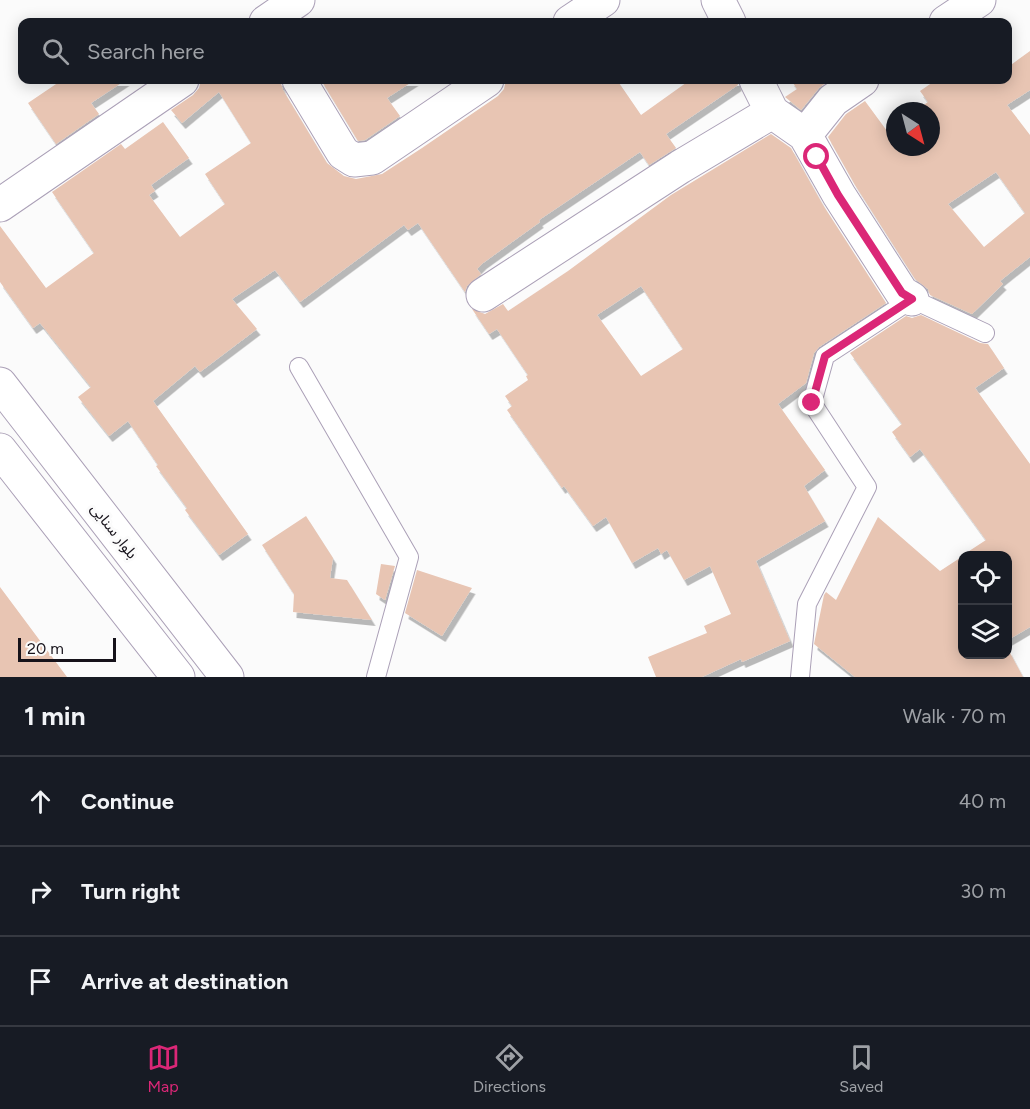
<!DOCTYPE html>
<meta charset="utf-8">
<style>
body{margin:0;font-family:Figtree,"Noto Sans Arabic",sans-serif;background:#242831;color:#f1f3f6}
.controls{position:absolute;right:18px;bottom:18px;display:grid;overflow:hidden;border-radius:12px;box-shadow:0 3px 15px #0003}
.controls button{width:54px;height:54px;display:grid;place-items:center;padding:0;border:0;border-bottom:2px solid #363941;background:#171b24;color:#f1f3f6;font:30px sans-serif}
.compass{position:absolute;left:886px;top:102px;width:54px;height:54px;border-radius:50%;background:#171b24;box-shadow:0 3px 15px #0003;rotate:144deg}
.scale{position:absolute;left:18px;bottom:15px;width:98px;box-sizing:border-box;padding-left:6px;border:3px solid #16121a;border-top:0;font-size:16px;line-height:21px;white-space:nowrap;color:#16121a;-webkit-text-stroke:4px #fbfbfb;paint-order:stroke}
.stop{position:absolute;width:18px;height:18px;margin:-14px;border:4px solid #db2777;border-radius:50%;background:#fff}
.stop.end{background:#db2777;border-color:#fff;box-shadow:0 2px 6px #0008}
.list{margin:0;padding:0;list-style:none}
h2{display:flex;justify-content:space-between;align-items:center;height:78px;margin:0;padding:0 24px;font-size:26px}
h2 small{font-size:20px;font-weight:400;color:#9ea1a6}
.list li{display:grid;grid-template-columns:39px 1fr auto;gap:18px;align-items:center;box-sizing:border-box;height:90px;padding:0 24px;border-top:2px solid #363941}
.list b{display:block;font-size:22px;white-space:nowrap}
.list em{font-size:20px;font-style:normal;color:#9ea1a6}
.icon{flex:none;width:33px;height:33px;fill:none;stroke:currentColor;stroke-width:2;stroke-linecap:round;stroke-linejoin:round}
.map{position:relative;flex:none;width:1030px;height:677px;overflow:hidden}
.search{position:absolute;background:#171b24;box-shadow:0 3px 15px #0003;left:18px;right:18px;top:18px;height:66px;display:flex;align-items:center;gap:15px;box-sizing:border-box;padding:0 21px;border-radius:12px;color:#9ea1a6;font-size:22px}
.sheet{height:348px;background:#171b24}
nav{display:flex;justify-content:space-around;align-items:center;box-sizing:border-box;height:84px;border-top:2px solid #363941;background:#171b24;font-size:16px;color:#9ea1a6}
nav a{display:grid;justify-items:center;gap:3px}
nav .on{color:#db2777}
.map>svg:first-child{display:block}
</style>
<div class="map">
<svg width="1030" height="677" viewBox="0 0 1030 677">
<defs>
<filter id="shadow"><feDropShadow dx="3.5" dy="6" stdDeviation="0" flood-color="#0004"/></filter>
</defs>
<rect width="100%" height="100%" fill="#fbfbfb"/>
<path fill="#e8c5b3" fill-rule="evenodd" filter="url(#shadow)" d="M 1030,51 L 1030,90 L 1007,105 L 1030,135 L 1030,257 L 1000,281 L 1003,284 L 972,314 L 930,295 L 928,289 L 915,279 L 855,185 L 828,137 L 846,114 L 865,101 L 887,131 L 895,125 L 895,147 L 931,147 L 931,111 L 915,111 L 928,102 L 920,91 L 936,80 L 1008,80 L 1008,67 ZM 996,172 L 1025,213 L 984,247 L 948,204 Z
M 62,80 L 126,80 L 91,103 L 99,114 L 56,144 L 28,103 Z
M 201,80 L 280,80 L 283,90 L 327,163 L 344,176 L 356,179 L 382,174 L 422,148 L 498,96 L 504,89 L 506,80 L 617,80 L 641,115 L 690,80 L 737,80 L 738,85 L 666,134 L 676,148 L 649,165 L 640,152 L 539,220 L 540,222 L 483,263 L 477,269 L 481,274 L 467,286 L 465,292 L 418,223 L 408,230 L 404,225 L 300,302 L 275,270 L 232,299 L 257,329 L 200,372 L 195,366 L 153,401 L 248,534 L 219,555 L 185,510 L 187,508 L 156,466 L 158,465 L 128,421 L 109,436 L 78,397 L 91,387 L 40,323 L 33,328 L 0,282 L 0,226 L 46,288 L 94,253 L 52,192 L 121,144 L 125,149 L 163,122 L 189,158 L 151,185 L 155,191 L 149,195 L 180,237 L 225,204 L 205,174 L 251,143 L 219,92 L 182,123 L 171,110 L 193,95 L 199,88 Z
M 321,80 L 415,80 L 387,98 L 400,116 L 365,140 L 358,141 Z
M 791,80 L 830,80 L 819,88 L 801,110 L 785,97 L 797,89 Z
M 771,134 L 791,148 L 823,205 L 886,303 L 819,347 L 814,353 L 806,383 L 778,404 L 825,470 L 804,486 L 825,521 L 756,561 L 790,641 L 742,662 L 741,659 L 702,677 L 656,677 L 648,657 L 707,633 L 704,626 L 731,614 L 710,566 L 684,580 L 667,550 L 661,554 L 658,548 L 632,563 L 606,517 L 593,526 L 564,486 L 562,488 L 507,410 L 512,406 L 505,396 L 528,380 L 526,376 L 528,375 L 497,329 L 489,334 L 472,309 L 485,314 L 503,304 L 508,311 L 568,271 L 671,195 ZM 641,286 L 683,349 L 641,376 L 597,315 Z
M 921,315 L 980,343 L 988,344 L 1004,368 L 975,388 L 1030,464 L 1030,627 L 1008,640 L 1008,555 L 963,555 L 986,540 L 920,449 L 910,457 L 892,432 L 902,424 L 850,353 L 906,316 L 912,318 Z
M 306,516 L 333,558 L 330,578 L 347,580 L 372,620 L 293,612 L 294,594 L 262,545 Z
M 878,517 L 940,571 L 963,556 L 963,654 L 1008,654 L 1008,649 L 1023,677 L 855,677 L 814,644 L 824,595 L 826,592 L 836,600 Z
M 381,564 L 395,566 L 385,600 L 376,594 Z
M 417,570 L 472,588 L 442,636 L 405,613 Z
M 0,587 L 67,677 L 0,677 Z"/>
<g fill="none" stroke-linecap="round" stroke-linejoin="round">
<defs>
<path id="lane" d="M 299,367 L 409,557 L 376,677
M 800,677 L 807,604 L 867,487 L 812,403 L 825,356 L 912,299 L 985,333"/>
<path id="street" d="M 718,0 L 729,22
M 266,22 L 298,0
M 570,22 L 603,0
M 946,22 L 979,0
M 299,80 L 343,153 L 354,160 L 372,158 L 487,80
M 756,80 L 772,112 L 805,135 L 833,100 L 862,80
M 805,135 L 839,195 L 902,293 L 912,299
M 0,205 L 182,80
M 483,295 L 680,167 L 772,112"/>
<path id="secondary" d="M 0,384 L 227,677
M 0,450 L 178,677"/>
</defs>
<use href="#lane" stroke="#aba0b7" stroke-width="20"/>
<use href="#street" stroke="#aba0b7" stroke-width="35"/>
<use href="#secondary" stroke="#aba0b7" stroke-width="35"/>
<use href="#lane" stroke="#fff" stroke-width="18"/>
<use href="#street" stroke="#fff" stroke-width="33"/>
<use href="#secondary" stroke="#fff" stroke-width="33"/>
</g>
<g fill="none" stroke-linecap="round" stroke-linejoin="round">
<path stroke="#db2777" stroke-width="8" d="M 812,403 L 825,356 L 912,299 L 902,293 L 838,195 L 817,157"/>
</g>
<g text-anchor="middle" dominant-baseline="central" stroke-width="6" stroke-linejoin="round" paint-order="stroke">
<g font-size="15" fill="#16121a" stroke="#fbfbfb">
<text transform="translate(114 531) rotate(52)">بلوار سنایی</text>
</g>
</g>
</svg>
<div class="controls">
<button><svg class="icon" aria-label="locate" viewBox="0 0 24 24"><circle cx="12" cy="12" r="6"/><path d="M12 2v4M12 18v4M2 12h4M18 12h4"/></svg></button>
<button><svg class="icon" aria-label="layers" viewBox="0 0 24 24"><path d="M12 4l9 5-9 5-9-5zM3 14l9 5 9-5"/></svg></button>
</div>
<svg class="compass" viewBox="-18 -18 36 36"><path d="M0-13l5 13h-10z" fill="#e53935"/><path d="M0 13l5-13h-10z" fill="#9ea1a6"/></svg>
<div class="scale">20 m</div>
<div class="stop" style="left:817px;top:157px"></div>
<div class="stop end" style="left:812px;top:403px"></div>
<div class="search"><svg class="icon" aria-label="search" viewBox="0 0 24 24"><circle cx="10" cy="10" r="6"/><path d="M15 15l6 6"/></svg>Search here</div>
</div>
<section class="sheet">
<h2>1 min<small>Walk · 70 m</small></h2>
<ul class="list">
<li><svg class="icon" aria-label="ahead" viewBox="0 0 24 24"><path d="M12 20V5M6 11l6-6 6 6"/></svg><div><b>Continue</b></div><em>40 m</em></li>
<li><svg class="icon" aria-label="right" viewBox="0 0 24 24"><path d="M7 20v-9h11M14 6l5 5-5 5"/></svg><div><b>Turn right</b></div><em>30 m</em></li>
<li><svg class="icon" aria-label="arrive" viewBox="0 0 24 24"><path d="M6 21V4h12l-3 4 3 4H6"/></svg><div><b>Arrive at destination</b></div></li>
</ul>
</section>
<nav>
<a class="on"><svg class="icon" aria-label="map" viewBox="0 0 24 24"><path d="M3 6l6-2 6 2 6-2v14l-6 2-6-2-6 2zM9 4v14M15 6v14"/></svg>Map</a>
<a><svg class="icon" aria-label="directions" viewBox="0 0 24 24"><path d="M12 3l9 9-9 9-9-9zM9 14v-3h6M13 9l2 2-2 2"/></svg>Directions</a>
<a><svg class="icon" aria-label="saved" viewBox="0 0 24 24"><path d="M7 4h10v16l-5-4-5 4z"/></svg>Saved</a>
</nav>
